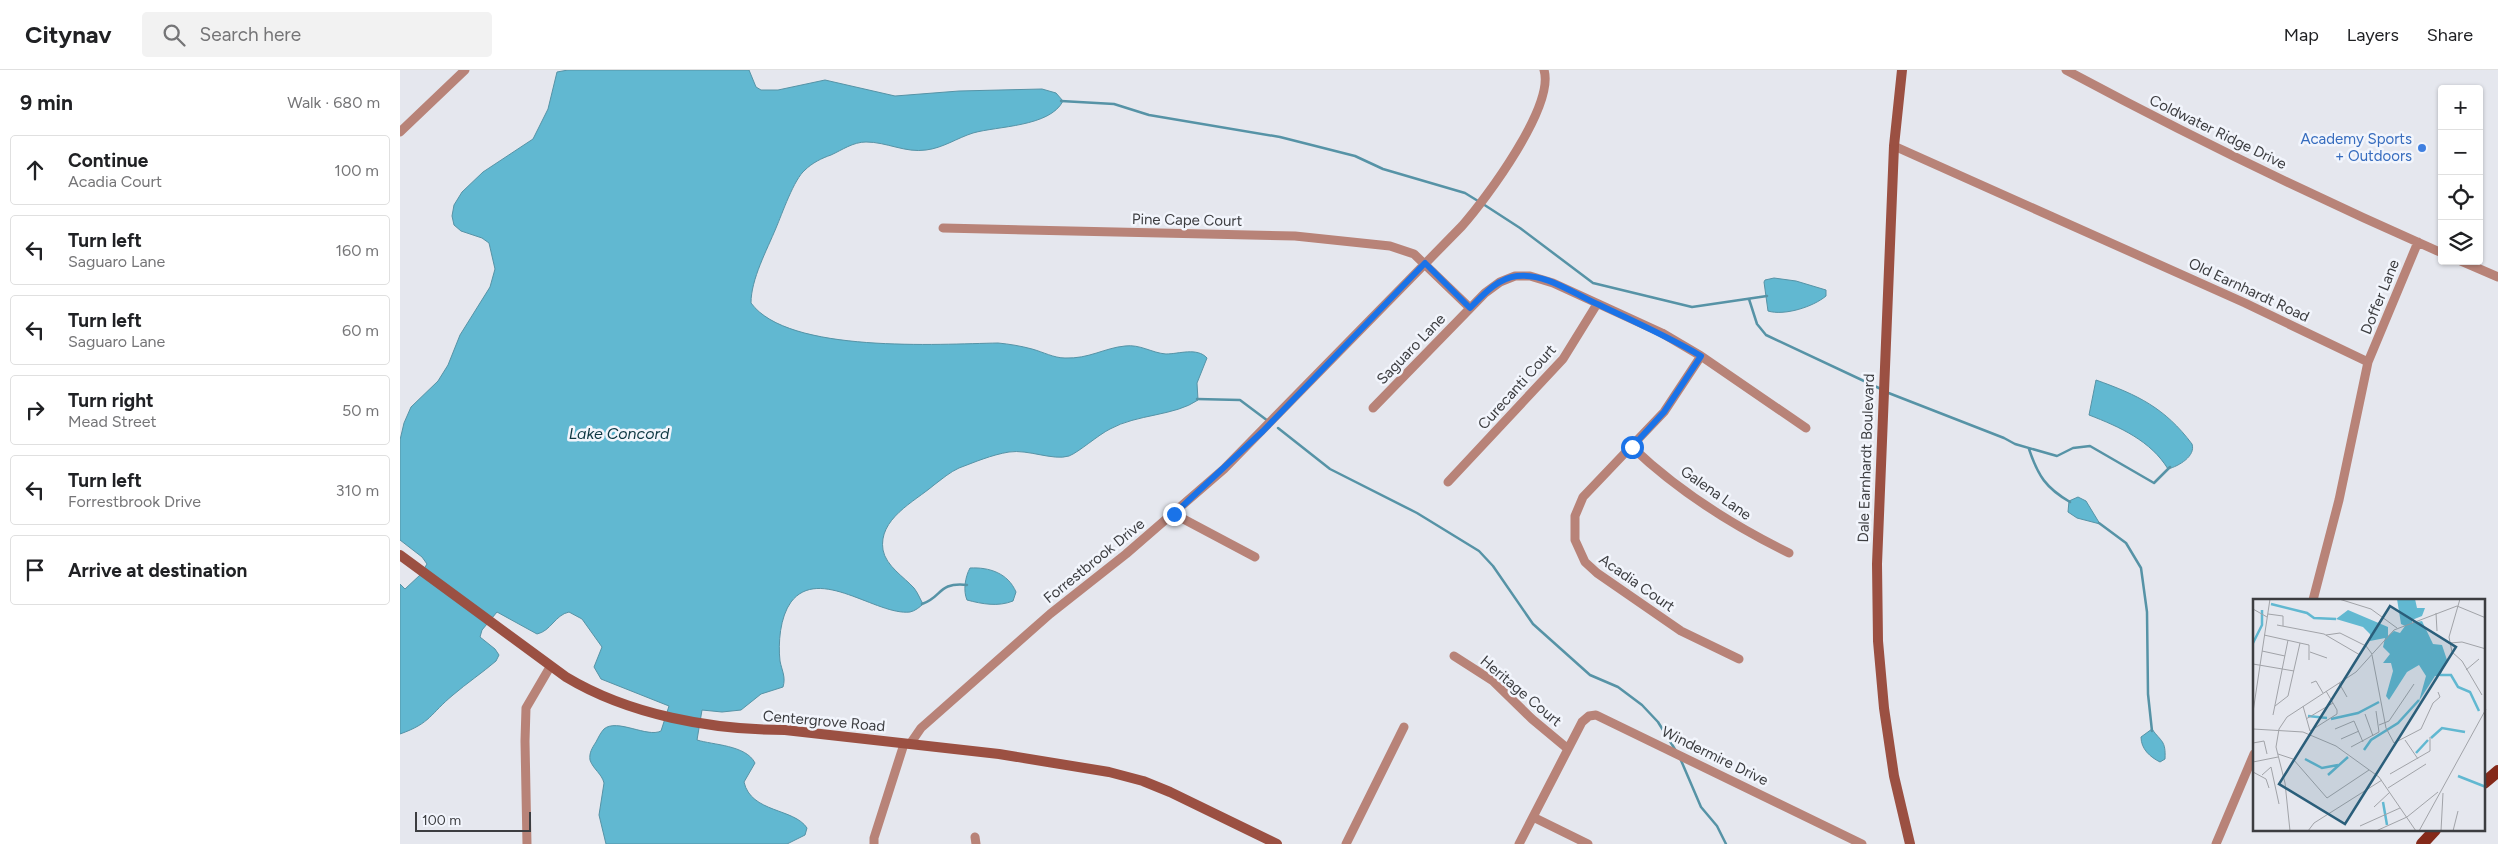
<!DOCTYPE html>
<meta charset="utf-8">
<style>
body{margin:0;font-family:Figtree,sans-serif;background:#f2f2f2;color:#202124}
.controls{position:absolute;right:15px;top:15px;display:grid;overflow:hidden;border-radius:5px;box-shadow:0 1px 4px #0004}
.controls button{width:45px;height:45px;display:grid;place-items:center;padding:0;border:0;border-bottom:1px solid #e0e0e0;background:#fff;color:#202124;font:25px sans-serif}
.scale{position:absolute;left:15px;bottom:12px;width:116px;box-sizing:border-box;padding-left:5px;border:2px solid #3c3d40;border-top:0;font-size:14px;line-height:18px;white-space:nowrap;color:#3c3d40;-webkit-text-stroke:4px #f2f5fc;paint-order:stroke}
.stop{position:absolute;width:15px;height:15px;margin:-11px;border:4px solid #1a73e8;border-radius:50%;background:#fff}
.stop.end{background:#1a73e8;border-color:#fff;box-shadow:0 1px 5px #0008}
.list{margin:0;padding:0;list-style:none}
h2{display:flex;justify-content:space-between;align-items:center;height:65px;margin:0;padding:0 20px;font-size:21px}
h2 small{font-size:16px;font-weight:400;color:#757577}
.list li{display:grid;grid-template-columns:32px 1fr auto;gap:15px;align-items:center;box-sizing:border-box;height:70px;margin:0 10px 10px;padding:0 10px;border:1px solid #e0e0e0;border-radius:5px}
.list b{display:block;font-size:19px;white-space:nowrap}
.list p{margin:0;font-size:16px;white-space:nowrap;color:#757577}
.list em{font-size:16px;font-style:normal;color:#757577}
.icon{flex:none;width:28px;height:28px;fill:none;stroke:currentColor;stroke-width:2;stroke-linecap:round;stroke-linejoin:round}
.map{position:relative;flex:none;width:2098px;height:774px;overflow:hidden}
header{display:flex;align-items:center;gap:30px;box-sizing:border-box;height:70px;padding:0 25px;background:#fff;border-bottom:1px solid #e0e0e0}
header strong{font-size:24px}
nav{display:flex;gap:28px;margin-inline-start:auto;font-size:18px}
.search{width:350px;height:45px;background:#f2f2f2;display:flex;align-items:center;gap:12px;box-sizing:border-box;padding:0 18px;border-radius:5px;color:#757577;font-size:19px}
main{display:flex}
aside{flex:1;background:#fff}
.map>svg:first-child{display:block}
</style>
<header>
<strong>Citynav</strong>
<div class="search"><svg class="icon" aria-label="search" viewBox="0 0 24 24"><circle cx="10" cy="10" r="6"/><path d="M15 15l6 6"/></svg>Search here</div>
<nav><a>Map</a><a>Layers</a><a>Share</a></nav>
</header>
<main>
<aside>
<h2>9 min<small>Walk · 680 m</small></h2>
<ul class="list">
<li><svg class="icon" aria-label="ahead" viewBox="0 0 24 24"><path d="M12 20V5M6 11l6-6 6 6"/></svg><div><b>Continue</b><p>Acadia Court</p></div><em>100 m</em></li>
<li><svg class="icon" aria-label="left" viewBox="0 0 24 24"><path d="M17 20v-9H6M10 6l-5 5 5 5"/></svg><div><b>Turn left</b><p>Saguaro Lane</p></div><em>160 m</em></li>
<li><svg class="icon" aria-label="left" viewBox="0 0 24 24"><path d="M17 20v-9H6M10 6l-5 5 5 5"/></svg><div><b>Turn left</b><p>Saguaro Lane</p></div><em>60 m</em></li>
<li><svg class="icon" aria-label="right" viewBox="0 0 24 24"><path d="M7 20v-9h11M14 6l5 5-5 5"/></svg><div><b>Turn right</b><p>Mead Street</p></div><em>50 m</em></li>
<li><svg class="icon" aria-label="left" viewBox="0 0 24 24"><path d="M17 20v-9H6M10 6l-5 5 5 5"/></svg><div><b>Turn left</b><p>Forrestbrook Drive</p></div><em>310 m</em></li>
<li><svg class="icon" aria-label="arrive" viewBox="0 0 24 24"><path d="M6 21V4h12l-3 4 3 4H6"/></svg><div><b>Arrive at destination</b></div></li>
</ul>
</aside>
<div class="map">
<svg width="2098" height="774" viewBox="0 0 2098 774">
<rect width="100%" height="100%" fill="#e5e7ee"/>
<path fill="#61b8d1" stroke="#5693a6" d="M 168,0 L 349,0 L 356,17 L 361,20 L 378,20 L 425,10 L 495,26 L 559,21 L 642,19 L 656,23 L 663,31 C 650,57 597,56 573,63 C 557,68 543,78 526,80 C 505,83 487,72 466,72 C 453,72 442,80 431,85 C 422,88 412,93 405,100 C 394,109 382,144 376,158 C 367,180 351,209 351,233 C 388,284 540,274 598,273 C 609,274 621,276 632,279 C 643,282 654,288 665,288 C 689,289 704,278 725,276 C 740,274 752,283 766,284 C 779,284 797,277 807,288 L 797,313 L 798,330 C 775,346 737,344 710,359 C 698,365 679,382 669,386 C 653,391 628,379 609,382 C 591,385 575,392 559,398 C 550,402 542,409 534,415 C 514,432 478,449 483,480 C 486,496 504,507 514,518 C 518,523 520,529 523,534 C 520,537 515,541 510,542 C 477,546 419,495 391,532 C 380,547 378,573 380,591 C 382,601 386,607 383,617 L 361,624 L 341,640 L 322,642 L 302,640 L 297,670 C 313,675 346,675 355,693 L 344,712 C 351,743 394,738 407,758 L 405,765 L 387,774 L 206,774 L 199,745 L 204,713 C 202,704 193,699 190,690 C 189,683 192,678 196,672 C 198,668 201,662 204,659 C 217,648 247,668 261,661 L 269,636 L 201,609 L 194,597 L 202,577 L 182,549 L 169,542 C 155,545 151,561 137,564 L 97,542 L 82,560 L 80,567 L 95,579 L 99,585 L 96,591 C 82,603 67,613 53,625 C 30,644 31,653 0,664 L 0,514 L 5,519 L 20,505 L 27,494 L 22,487 L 0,470 L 0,370 L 4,353 L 11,337 L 38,311 L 48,295 L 60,265 L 90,217 L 95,199 L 89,173 L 82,168 L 61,161 L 54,155 L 52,146 L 54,135 L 62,122 L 83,102 L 133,69 L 148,39 L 157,2 Z
M 1374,208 L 1396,211 L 1426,220 L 1426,226 C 1413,237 1384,246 1368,241 L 1364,212 L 1365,210 Z
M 1696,310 C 1738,325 1765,338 1792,374 C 1796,386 1779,396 1768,399 C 1751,371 1720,357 1689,345 Z
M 1678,427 L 1686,431 L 1700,454 L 1677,448 L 1668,442 L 1669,431 Z
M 570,498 C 589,497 608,503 616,522 L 613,531 C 598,537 582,534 567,530 C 563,521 565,507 570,498 Z
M 1752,659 C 1761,672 1766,670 1765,689 L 1760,692 C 1750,687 1741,679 1741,667 Z"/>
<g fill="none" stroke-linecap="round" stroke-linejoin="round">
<path stroke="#5693a6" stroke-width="2.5" d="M 661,31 L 714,34 L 749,45 L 880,67 L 955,86 L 983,99 L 1065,123 L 1078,131
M 1083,134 L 1120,158 L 1193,213 L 1292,237 L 1367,226
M 1349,229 L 1357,254 L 1366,265 L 1481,319
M 1486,322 L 1604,368 L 1615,374 L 1657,386 L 1673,378 L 1690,376 L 1754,413 L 1770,397
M 797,329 L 840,330 L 868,351
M 878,358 L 930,399 L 1017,443 L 1079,481 L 1093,496 L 1133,554 L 1190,605 L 1218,617 L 1242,635 L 1258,652 L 1276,681
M 1629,379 C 1638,406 1646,418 1670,432
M 1699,453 L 1726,473 L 1741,498 L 1747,542 L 1748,624 L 1752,661
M 522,534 C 543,527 537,512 567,515
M 1280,688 L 1301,737 L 1317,756 L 1326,774"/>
<path stroke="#b88378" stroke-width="9" d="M 1666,0 C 1789,66 1914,127 2042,183
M 0,62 L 65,0
M 1494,76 L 1845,233 L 1968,292 L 1939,430 L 1913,530
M 543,158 L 895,166 L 990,176 L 1014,184 L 1070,238
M 2061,191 L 2098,207
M 1301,286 L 1264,342 L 1183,427 L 1175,446 L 1175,470 L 1185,492 L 1197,503 L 1281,561 L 1339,589
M 1968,292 L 2018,172
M 973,338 L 1085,223 L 1100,212 L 1115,206 L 1130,206 L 1153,213 L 1262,263 L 1301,286 L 1406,358
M 1232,377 C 1277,420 1334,456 1389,483
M 1048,412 L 1163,289 L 1197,234
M 774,444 L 855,487
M 1054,586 L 1093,611 L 1132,649 L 1168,679
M 510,674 L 521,658 L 650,544 L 726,484 L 824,399 L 1062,156 C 1086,129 1155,36 1144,0
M 1133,747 L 1188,774
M 575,767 L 576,774
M 127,774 L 125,671 L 126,638 L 150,597
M 474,774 L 474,768 L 504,674
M 946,774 L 1004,657
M 1119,774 L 1182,652 L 1189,646 L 1196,645 L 1462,774
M 1816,774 L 1854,684"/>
<path stroke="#9b5042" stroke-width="10" d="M 1502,0 L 1494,76 L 1477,494 L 1478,571 L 1484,638 L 1494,706 L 1510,774
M 0,485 L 166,607 C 229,645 312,660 385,660 L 599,684 L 709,702 L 743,711 L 770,722 L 877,774"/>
<path stroke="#842919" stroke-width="12" d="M 2084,713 L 2098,701
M 2022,774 L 2035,760"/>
</g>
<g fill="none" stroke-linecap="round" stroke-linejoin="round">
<path stroke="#1a73e8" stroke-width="6" d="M 774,444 L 863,361 L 1025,193 L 1070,238 C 1083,225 1098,208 1117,206 C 1145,203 1171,222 1195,233 C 1231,250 1267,266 1301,286 L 1264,342 L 1232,377"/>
</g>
<circle fill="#3f7fe0" stroke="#f2f5fc" stroke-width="2" cx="2022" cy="78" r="5"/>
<g text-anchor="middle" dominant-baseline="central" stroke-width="5" stroke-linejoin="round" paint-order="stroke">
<g font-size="15" fill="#3c3d40" stroke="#f2f5fc">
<text transform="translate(1818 62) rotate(26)">Coldwater Ridge Drive</text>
<text transform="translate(787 150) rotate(1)">Pine Cape Court</text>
<text transform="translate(1849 220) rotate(25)">Old Earnhardt Road</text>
<text transform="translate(1980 227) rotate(-68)">Doffer Lane</text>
<text transform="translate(1011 279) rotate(-46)">Saguaro Lane</text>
<text transform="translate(1117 317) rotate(-48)">Curecanti Court</text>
<text transform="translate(1466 388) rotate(-88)">Dale Earnhardt Boulevard</text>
<text transform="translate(1316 423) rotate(35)">Galena Lane</text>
<text transform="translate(694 491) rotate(-39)">Forrestbrook Drive</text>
<text transform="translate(1237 513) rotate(35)">Acadia Court</text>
<text transform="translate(1121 621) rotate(40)">Heritage Court</text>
<text transform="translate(424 651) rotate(5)">Centergrove Road</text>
<text transform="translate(1315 686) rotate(26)">Windermire Drive</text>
</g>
<g font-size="15" fill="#366cbe" stroke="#f2f5fc" text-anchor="end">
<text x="2012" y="69">Academy Sports<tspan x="2012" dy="17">+ Outdoors</tspan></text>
</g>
<g font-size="16" font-style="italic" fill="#0d3742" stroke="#f2f5fc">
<text x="219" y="363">Lake Concord</text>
</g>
</g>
<g transform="translate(1853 529)">
<rect width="232" height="232" fill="#e5e7ee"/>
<path d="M 144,0 L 162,0 L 164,9 L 172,9 L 169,17 L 159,21 L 159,24 L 169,22 L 180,45 L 189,46 L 194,61 L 187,77 L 182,77 L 166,102 L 173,77 L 166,66 L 154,73 L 136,101 L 133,97 L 140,72 L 138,64 L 130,64 L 137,55 L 130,48 L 132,39 L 117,42 L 117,35 L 110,28 L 83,20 L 95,11 L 135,28 L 135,37 L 141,32 L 147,34 L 152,27 L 148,25 Z" fill="#61b8d1"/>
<path fill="none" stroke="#61b8d1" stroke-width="2.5" d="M 18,5 L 54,14 L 61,19 L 83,20M 0,44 L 9,26 L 9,11M 187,76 L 198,76 L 205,88 L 217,93 L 226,112M 55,117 L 74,119M 78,120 L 105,114 L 126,103M 178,139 L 189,129 L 212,133M 111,151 L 118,141 L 145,124 L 166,101M 163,154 L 175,141M 52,160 L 69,169 L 85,166M 75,176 L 95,158M 205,177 L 233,188M 130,203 L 134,226"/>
<path fill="none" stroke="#a1a3a8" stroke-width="1" d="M 86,0 L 118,10 L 144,29M 207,0 L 196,38 L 199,53 L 209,62 L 229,96M 0,10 L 14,18M 183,14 L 184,32M 15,15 L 30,17 L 30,27M 24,26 L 71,35 L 107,56M 11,36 L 56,46 L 56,61M 73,36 L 87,34 L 113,47 L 119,55M 197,44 L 209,43 L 233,50M 9,52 L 32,57M 57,53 L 74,59M 119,56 L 133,129 L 141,144 L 168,130 L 180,104 L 187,98 L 185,93M 0,65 L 41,72M 213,71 L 226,60M 58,84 L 63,82 L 70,94M 86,84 L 94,98M 73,92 L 84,111M 22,107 L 35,97 L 47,44M 50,107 L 57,132 L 84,115 L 84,111M 0,113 L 17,0M 112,115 L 120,137M 20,116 L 35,41M 53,120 L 80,104M 126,126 L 136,122 L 161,85M 0,130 L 50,133 L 83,147 L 126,178 L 163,232M 26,130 L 34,118 L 103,73 L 141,31 L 204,7 L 233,19M 26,130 L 23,148 L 32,184 L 37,232M 82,130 L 101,122 L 110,143M 88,140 L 106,132M 152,141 L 165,160M 0,144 L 11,142 L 14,155M 98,148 L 126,133 L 123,112M 25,155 L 40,160 L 74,199 L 116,171M 0,163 L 25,158M 0,173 L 13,180 L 16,189M 137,175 L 177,152 L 177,138M 9,176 L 18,168 L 26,205M 135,189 L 173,165M 121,208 L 137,193M 154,218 L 185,193M 107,227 L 147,209M 55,232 L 61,224 L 129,181M 123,232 L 154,218M 166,232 L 233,110M 188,232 L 190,194M 200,232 L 205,212"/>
<path fill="#2a5e7a" fill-opacity="0.15" stroke="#2a5e7a" stroke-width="2.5" d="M 137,7 L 203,48 L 92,225 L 26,185 Z"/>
<rect width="232" height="232" fill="none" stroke="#3c3d40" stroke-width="2.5"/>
</g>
</svg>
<div class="controls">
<button>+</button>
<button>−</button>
<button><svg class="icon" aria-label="locate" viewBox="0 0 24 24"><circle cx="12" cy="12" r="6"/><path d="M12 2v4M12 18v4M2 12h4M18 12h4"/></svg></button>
<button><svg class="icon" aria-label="layers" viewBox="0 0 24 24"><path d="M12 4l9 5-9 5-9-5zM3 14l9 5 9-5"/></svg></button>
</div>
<div class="scale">100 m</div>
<div class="stop" style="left:1232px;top:377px"></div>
<div class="stop end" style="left:774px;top:444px"></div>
</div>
</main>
